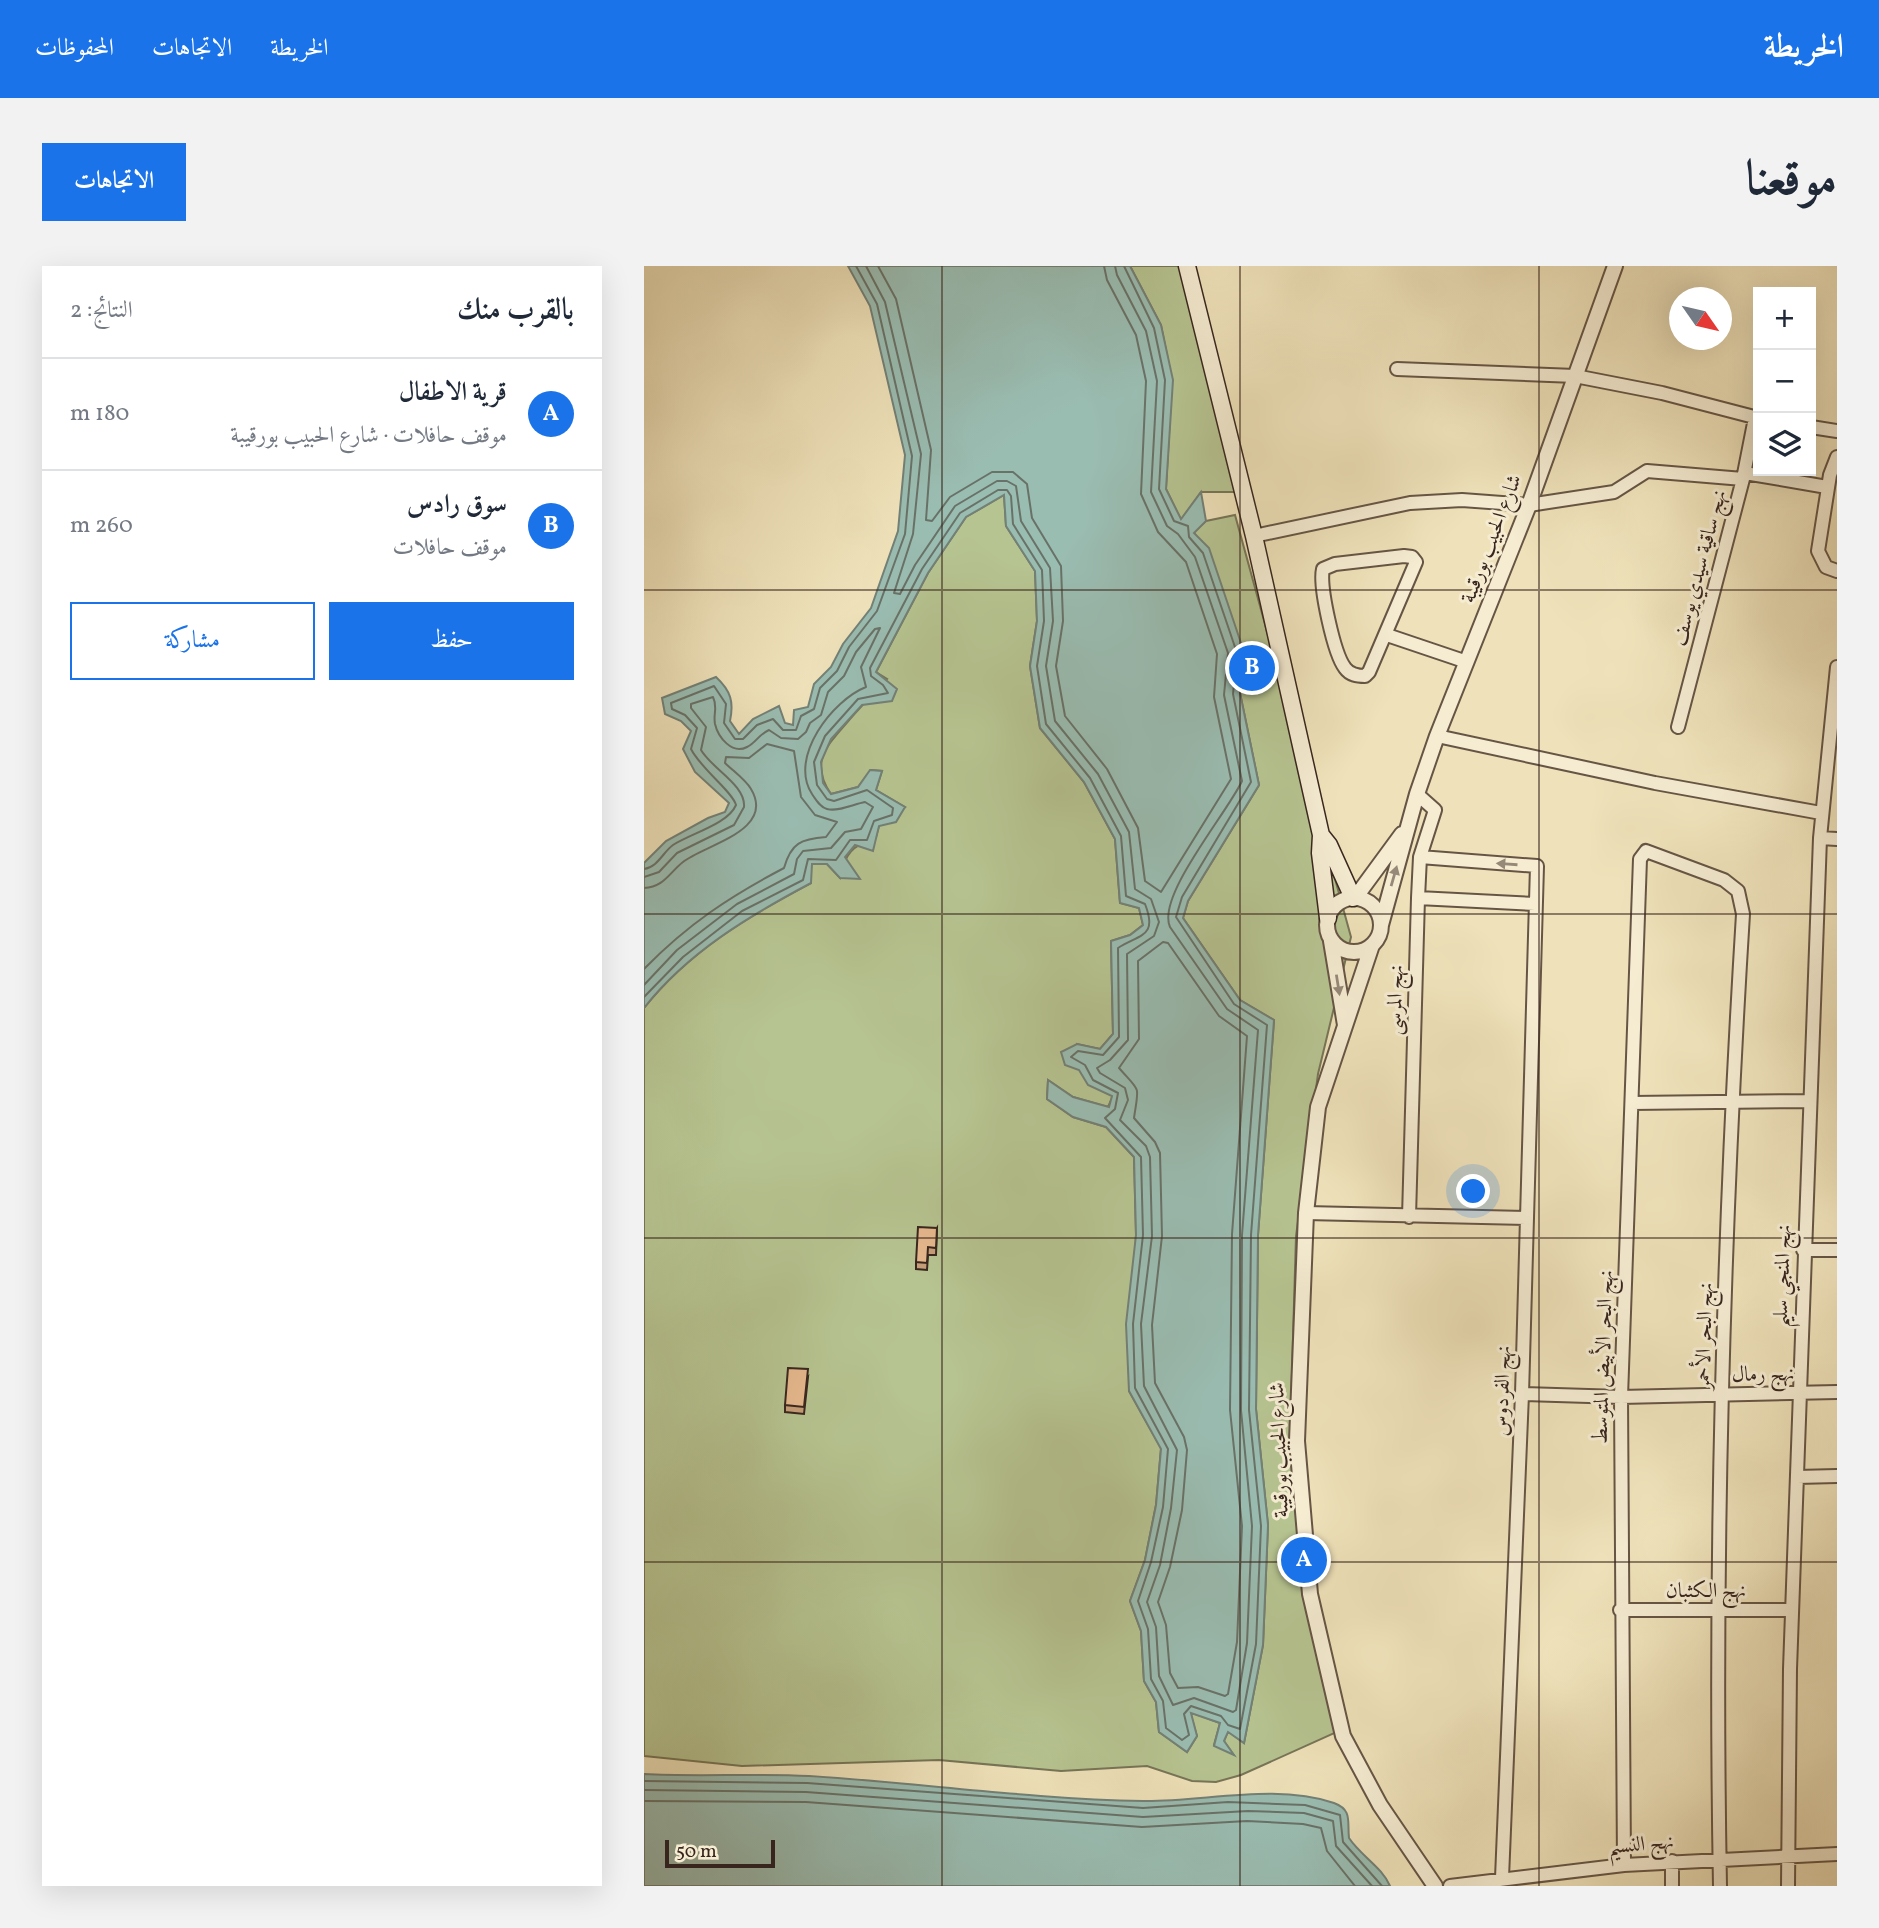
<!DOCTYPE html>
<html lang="ar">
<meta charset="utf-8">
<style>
body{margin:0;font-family:Vollkorn,Amiri,serif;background:#f2f2f3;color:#1f2937;direction:rtl}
.controls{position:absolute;right:21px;top:21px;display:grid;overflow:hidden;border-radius:0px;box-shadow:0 7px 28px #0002}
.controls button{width:63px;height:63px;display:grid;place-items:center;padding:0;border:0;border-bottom:2px solid #e0e1e3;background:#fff;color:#1f2937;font:35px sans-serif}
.compass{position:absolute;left:1025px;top:21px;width:63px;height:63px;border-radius:50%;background:#fff;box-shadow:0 7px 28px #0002;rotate:124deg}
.scale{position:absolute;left:21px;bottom:18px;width:110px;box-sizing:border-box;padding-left:7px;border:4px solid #38261e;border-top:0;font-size:19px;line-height:24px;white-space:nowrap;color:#38261e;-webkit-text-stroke:5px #f5ecd2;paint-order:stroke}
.you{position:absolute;left:830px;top:926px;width:24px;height:24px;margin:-18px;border:5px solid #fff;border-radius:50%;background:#1a73e8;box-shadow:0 0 0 10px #1a73e833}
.badge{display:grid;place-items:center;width:46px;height:46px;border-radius:50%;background:#1a73e8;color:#fff;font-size:23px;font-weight:700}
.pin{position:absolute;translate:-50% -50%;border:4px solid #fff;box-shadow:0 2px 7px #0006}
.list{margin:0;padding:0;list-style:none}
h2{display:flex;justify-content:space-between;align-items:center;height:91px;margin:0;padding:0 28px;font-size:30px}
h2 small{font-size:23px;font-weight:400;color:#747a83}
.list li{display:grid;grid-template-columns:46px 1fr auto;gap:21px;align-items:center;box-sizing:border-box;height:112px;padding:0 28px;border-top:2px solid #e0e1e3}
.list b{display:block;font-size:26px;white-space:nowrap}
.list p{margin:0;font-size:23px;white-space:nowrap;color:#747a83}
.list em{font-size:23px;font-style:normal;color:#747a83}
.actions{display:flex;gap:14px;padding:21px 28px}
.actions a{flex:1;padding:16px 0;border:2px solid #1a73e8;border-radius:0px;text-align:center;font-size:24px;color:#1a73e8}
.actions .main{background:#1a73e8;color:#fff}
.icon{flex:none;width:38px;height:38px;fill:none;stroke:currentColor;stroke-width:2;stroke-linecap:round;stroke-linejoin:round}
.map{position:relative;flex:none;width:1193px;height:1620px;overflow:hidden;direction:ltr;border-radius:0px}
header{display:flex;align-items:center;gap:42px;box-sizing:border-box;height:98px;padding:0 35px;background:#1a73e8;color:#fff}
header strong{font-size:33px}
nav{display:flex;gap:38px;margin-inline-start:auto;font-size:24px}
.intro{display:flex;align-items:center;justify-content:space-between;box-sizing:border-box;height:168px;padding:0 42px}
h1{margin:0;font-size:49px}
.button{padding:18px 32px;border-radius:0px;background:#1a73e8;color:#fff;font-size:24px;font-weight:700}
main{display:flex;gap:42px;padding:0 42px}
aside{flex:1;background:#fff;border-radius:0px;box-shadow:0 7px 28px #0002}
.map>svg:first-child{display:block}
</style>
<header>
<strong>الخريطة</strong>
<nav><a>الخريطة</a><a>الاتجاهات</a><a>المحفوظات</a></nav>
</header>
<div class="intro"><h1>موقعنا</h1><a class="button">الاتجاهات</a></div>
<main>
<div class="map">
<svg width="1193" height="1620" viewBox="0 0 1193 1620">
<rect width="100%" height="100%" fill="#efe2ba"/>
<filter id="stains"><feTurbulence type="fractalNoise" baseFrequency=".00286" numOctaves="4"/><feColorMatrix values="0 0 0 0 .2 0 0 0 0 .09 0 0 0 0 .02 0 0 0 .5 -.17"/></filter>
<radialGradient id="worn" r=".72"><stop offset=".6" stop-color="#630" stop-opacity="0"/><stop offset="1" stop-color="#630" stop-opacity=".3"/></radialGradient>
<path fill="#b6c491" stroke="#777558" stroke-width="2" d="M 486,0 L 540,0 L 592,226 L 557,226 L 537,254 L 522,223 L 528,114 L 517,59 Z
M 360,229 L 362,260 L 391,305 L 393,355 L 386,400 L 396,462 L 440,516 L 471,573 L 476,637 L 495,642 L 499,659 L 486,669 L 467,675 L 469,768 L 456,783 L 433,778 C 436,811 438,816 469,830 L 464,841 L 429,831 L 404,814 L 403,833 L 429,851 L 462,861 L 490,891 L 492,969 L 485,1125 L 517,1182 L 512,1239 L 501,1294 L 486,1335 L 497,1365 L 500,1415 L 512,1436 L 515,1466 L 543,1486 L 553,1470 L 546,1446 L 576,1457 L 570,1479 L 589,1488 L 580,1475 L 584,1465 L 600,1477 L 619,1379 L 624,1259 L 612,1143 L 614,969 L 630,754 L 596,734 L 539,652 L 544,635 L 615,519 L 596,427 L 600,386 L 550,266 L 562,255 L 591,249 L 707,671 L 674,808 L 652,970 L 646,1173 L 695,1465 L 597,1509 L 572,1516 L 548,1515 L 503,1500 L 417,1505 L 295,1494 L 98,1500 L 0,1490 L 0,742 C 44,686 104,650 167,617 L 167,598 L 183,598 L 196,612 C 201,587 208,580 232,571 L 235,560 L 261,541 L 232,524 L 238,505 L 227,504 L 214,521 L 187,528 C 164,495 185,478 206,453 C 219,439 230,426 243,413 L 232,406 L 284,307 L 322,251 Z"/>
<path fill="#9abdb2" stroke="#738177" stroke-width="2" d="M 204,0 L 486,0 L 517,59 L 529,114 L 522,223 L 537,253 L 557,226 L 562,255 L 550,267 L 565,282 L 600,386 L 596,427 L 615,519 L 544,635 L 539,652 L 596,734 L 630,754 L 614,969 L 612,1143 L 624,1259 L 619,1379 L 600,1477 L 584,1466 L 580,1475 L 590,1489 L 570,1480 L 576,1457 L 547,1447 L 553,1470 L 543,1486 L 515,1466 L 512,1436 L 500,1415 L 497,1365 L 486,1335 L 501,1294 L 512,1239 L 517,1183 L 485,1125 L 482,1058 L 492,969 L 490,891 L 462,861 L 429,851 L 403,833 L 404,814 L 429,831 L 465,841 L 468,830 L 444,819 L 435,804 L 421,799 L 417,786 L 433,778 L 456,783 L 469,768 L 467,675 L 486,669 L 499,659 L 495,642 L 476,637 L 471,573 L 440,516 L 396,462 L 386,400 L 393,355 L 391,305 L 362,260 L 360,229 L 322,251 L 284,307 L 232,406 L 253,423 L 248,435 L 218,439 L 187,473 L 177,496 L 179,517 L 187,528 L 214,521 L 226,504 L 238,505 L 232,524 L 261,541 L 252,556 L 235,560 L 229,585 L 211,579 L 201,591 L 216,613 L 196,612 L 183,598 L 168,598 L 167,617 C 105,650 44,686 0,742 L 0,597 L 22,575 L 64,552 L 81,546 L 85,537 L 51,506 L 39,483 L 47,465 L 37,455 L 21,448 L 18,432 L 72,411 C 87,425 90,436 86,455 L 95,468 L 109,453 L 135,440 L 141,457 L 149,459 L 150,444 L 164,441 L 170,418 L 187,401 L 199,378 L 227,342 L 254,265 L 261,189 L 226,40 Z
M 0,1508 C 55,1511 110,1507 165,1510 C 276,1517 387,1533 499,1535 C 560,1536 631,1517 690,1537 C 709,1544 703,1556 705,1572 C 717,1590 738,1601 746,1620 L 0,1620 Z"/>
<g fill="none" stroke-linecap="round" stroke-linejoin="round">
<path stroke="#697268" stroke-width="2" d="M 222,0 L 241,36 L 277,188 L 269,268 L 250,327 L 256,328 L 271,299 L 311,240 L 353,215 L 363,215 L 372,220 L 377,255 L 406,302 L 409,355 L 402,400 L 411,455 L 454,508 L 485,566 L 491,623 L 507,633 L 515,656 L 510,670 L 483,688 L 484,774 L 466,794 L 453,802 L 456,807 L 481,822 L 484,834 L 476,854 L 502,880 L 506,891 L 508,970 L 497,1058 L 500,1120 L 533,1184 L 527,1242 L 516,1299 L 503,1336 L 512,1361 L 515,1410 L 529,1439 L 550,1432 L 589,1446 L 592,1444 L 603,1377 L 608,1260 L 597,1144 L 598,969 L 614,764 L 583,743 L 526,661 C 512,630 584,546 598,515 L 580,429 L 584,387 L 551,291 L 534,268 L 523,260 L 507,226 L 513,115 L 502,65 L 473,9 L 471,0
M 234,0 L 252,33 L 287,184 L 282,254 L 288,255 L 306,231 L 348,206 L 369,206 L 383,218 L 388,252 L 417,300 L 419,355 L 412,400 L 421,450 L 463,503 L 494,562 L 501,615 L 517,626 L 587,513 L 570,431 L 573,388 L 542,296 L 514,266 L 497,228 L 502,115 L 492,69 L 463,14 L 460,0
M 0,603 C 14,601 19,586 29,579 C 48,567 84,558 92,539 C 89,526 57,503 47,483 L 53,462 L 41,449 L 28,443 L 27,437 L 70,420 L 82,438 L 80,457 L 91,473 L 99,473 L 113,459 L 129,453 L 139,464 L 152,464 L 157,450 L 170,443 L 176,422 L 193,405 L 205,381 L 233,345 L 261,268 L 268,190 L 233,38 L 212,0
M 0,611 L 15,606 L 33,587 L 90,559 L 100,541 C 102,519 68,503 57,484 L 62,461 L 47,442 L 47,438 L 69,431 C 74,441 69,448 71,458 C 74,471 88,489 103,481 C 112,477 115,468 125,464 L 137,472 L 154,473 L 162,466 L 166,457 L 177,449 L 184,426 L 200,410 L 212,386 L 231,363 L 236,362 L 217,401 L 222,421 C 189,434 144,491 168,528 C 172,534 176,541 183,543 C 194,546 210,538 221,536 L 229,541 L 217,563 L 201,566 L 187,582 L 159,585 L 153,593 L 150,608 L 93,638 L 33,684 L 0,719
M 0,622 C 20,621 25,607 39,596 C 60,579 132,565 107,523 C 101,513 89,505 81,497 L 82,491 L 105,492 L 123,478 L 150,485 L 157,531 L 171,549 L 193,556 L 182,571 C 157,573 147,577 140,602 C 85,631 44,658 0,703
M 519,676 L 524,677 L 575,750 L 603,770 L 588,968 L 586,1144 L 598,1260 L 593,1376 L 584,1428 L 581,1430 L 554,1421 L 534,1422 L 526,1407 L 522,1359 L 514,1336 L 526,1301 L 538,1244 L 543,1184 L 540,1171 L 511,1117 L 508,1059 L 518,970 L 516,887 L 511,876 L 490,852 C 495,818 497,827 475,802 L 495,773 L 494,695 Z
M 0,731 L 39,691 L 98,645 L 159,614 L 164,593 L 192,594 L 206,574 L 223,574 L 230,555 L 248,549 L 249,542 L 223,524 L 190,535 L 183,533 L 173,519 L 170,496 L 181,470 L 214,433 L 244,427 L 239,419 L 227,410 L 226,402 L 278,303 L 316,247 L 354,224 L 363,224 L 367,230 L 369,258 L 398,304 L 400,355 L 393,400 L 402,458 L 446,512 L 477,570 L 482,630 L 501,638 C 514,671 496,668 474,682 L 475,771 L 459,789 L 434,785 L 427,791 L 441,799 L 449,814 L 474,827 L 471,843 L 461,852 L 497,891 L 499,969 L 489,1058 L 491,1122 L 524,1183 L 519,1241 L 507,1296 L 494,1335 L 504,1363 L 507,1413 L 519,1435 L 522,1462 L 538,1474 L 545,1469 L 540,1448 L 547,1440 L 577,1450 L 584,1459 L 596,1463 L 612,1378 L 617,1260 L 605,1144 L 607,969 L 623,759 L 590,738 L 532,651 L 538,631 L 607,516 L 589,428 L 593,387 L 559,287 L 545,271 L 544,260 L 530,255 L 515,223 L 521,114 L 510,62 L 480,0
M 0,1515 L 163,1517 L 499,1542 L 584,1536 L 661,1539 L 696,1549 L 699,1576 L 738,1620
M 0,1524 L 162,1526 L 499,1551 L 604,1545 L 660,1547 L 689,1555 L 692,1580 L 728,1620
M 0,1535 L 162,1536 L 498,1561 L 603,1555 L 659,1558 L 677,1562 L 683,1585 L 711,1620"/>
<defs>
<path id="minor" d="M 753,103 L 931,110 L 1018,127 L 1114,152
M 1167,161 L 1193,165
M 1193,191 L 1186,209 L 1174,285 L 1182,301 L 1193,305
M 1101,207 L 1183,221
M 610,270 L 766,237 L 818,234 L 885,239 L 970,226 L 1003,205 L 1099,213
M 760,290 L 768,291 L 772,296 L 725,406 L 721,410 C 713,410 706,409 701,402 C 690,388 675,320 679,303 L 691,298 Z
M 743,369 L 823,396
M 1034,461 L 1099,213 L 1111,152
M 793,470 L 1011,517 L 1177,547
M 1176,572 L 1193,573
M 776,591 L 893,600 L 878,1128 L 858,1612
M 774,632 L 891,638
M 988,837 L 1165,835
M 662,947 L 883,952
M 765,951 L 774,632 L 776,591 L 791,544 L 773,528
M 1159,984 L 1193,984
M 878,1128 L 977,1131 L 1193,1126
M 1153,1211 L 1193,1210
M 976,1344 L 1148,1344
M 980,1599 L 977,1131 L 996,593 L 1002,585 L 1080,614 L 1094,625 L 1099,648 C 1079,971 1070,1296 1076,1620
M 806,1620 L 980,1599 L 1193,1588
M 1028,1620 L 1028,1595
M 1144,1620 L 1146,1403 L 1176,572 L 1193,401"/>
<path id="tertiary" d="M 711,632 L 758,568
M683 659a27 27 0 1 1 54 0a27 27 0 1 1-54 0Z
M 737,659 L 773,528 L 793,470 L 885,239 L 971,0
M 687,675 L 701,759
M 728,679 L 674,841 L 662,947 L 653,1175 L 666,1328 L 699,1470 L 736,1539 L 791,1620"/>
<path id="secondary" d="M 543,0 L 610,270 L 677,569 L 676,587 L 684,652
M 677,569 L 685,579 L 709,632"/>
</defs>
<use href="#minor" stroke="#665545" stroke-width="16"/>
<use href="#tertiary" stroke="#665545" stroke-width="18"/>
<use href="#secondary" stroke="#38261e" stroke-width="19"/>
<use href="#minor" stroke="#f5ecd2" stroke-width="12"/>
<use href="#tertiary" stroke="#f5ecd2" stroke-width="14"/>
<use href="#secondary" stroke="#f5ecd2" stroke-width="16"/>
</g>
<path fill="#c69e79" stroke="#38261e" stroke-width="2" d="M 293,962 L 292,989 L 284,989 L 283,1004 L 272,1003 L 272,996 Z
M 164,1111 L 160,1148 L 141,1146 L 141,1139 Z"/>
<path fill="#e6b88d" stroke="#38261e" stroke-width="2" d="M 274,961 L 293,962 L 292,982 L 284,981 L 283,997 L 272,996 Z
M 144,1102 L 164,1103 L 160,1141 L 141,1139 Z"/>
<defs><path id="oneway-solid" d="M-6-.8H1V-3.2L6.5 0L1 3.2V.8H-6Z" transform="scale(1.75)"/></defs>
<g fill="#968978">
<use href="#oneway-solid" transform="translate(863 598) rotate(-176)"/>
<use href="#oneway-solid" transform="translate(750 610) rotate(-74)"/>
<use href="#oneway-solid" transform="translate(694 719) rotate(81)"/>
</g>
<path fill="none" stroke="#38261e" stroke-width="2" stroke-opacity="0.55" d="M 298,0 L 298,1620M 596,0 L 596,1620M 895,0 L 895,1620M 0,324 L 1193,324M 0,648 L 1193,648M 0,972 L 1193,972M 0,1296 L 1193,1296"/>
<g text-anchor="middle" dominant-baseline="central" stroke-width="6" stroke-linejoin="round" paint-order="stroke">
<g font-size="21" fill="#38261e" stroke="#f5ecd2">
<text transform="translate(848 273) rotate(-69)">شارع الحبيب بورقيبة</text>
<text transform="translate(1056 302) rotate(-75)">نهج ساقية سيدي يوسف</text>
<text transform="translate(752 734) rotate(-88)">نهج المرسى</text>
<text transform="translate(1139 1010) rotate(-88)">نهج المنجي سليم</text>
<text transform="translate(1061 1070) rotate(-88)">نهج البحر الأحمر</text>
<text transform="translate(960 1091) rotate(-88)">نهج البحر الأبيض المتوسط</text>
<text transform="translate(1119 1109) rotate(-1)">نهج رمال</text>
<text transform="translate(859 1125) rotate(-88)">نهج الفردوس</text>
<text transform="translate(636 1184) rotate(-92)">شارع الحبيب بورقيبة</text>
<text x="1062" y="1325">نهج الكثبان</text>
<text transform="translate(997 1579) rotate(-5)">نهج النسيم</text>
</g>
</g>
<rect width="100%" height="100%" filter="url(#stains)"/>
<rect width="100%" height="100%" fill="url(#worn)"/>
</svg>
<div class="controls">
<button>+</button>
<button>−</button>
<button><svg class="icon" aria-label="layers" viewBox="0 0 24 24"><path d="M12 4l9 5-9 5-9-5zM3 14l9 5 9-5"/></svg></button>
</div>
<svg class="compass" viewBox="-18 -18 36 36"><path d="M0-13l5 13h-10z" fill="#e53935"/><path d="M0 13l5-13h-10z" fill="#747a83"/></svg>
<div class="scale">50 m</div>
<div class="you"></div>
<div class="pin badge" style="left:660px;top:1294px">A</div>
<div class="pin badge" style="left:608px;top:402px">B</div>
</div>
<aside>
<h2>بالقرب منك<small>النتائج: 2</small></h2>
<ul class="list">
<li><span class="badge">A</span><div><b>قرية الاطفال</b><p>موقف حافلات · شارع الحبيب بورقيبة</p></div><em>180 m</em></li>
<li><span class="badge">B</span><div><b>سوق رادس</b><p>موقف حافلات</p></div><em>260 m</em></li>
</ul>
<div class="actions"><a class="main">حفظ</a><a>مشاركة</a></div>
</aside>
</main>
